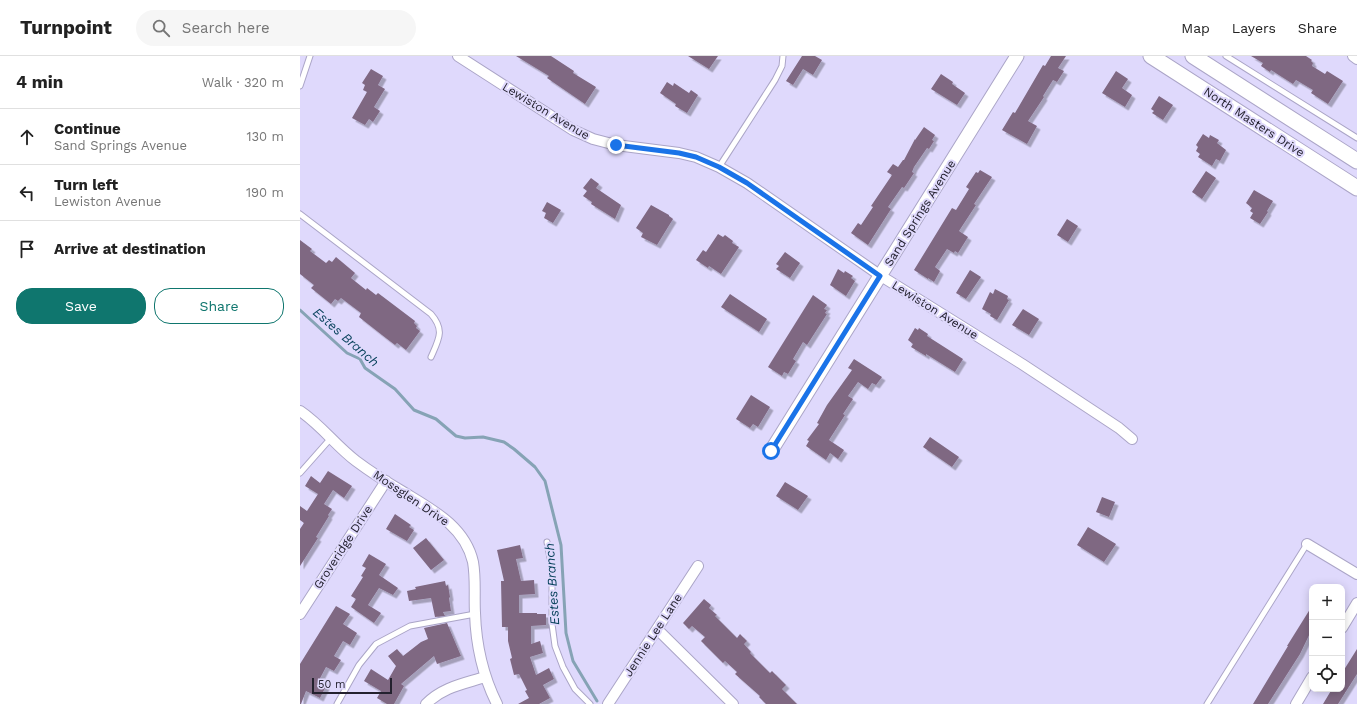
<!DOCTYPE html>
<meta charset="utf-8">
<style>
body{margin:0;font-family:"Work Sans",sans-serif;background:#f6f6f6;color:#222}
.controls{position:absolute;right:12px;bottom:12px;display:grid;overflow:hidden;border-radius:8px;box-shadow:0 2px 10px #0003}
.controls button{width:36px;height:36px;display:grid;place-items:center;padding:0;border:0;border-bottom:1px solid #e0e0e0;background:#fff;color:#222;font:20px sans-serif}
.scale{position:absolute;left:12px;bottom:10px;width:80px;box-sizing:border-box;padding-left:4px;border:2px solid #23212e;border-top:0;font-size:11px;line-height:14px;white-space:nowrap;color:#23212e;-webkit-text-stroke:3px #dfd9fc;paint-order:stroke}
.stop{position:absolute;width:12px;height:12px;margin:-9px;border:3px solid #1a73e8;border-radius:50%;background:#fff}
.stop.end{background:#1a73e8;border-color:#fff;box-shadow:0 1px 4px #0008}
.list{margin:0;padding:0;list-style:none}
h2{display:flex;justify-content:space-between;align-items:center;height:52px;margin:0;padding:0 16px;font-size:17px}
h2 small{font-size:13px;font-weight:400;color:#767676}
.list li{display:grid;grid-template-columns:26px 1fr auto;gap:12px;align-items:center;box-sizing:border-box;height:56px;padding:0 16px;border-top:1px solid #e0e0e0}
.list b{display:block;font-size:15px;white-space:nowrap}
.list p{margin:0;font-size:13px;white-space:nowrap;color:#767676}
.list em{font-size:13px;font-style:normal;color:#767676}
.actions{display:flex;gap:8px;padding:12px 16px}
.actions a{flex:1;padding:9px 0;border:1px solid #0f766e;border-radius:16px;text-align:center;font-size:14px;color:#0f766e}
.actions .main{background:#0f766e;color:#fff}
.icon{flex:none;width:22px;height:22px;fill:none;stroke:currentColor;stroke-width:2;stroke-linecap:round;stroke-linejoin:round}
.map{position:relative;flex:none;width:1057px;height:648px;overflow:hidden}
header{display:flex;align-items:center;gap:24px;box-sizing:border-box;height:56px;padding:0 20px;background:#fff;border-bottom:1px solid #e0e0e0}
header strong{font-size:19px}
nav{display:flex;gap:22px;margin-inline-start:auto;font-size:14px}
.search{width:280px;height:36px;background:#f6f6f6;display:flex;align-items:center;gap:10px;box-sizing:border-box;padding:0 14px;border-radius:22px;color:#767676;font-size:15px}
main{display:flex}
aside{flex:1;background:#fff}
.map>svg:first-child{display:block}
</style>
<header>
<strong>Turnpoint</strong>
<div class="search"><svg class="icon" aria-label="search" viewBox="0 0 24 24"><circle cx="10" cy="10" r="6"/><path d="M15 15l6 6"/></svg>Search here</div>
<nav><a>Map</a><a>Layers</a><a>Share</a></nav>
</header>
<main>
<aside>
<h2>4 min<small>Walk · 320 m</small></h2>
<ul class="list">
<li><svg class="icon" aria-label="ahead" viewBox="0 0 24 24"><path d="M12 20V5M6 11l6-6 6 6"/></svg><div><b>Continue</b><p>Sand Springs Avenue</p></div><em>130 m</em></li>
<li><svg class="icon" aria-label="left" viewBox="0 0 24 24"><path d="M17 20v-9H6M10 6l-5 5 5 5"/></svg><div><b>Turn left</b><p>Lewiston Avenue</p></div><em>190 m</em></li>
<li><svg class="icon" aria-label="arrive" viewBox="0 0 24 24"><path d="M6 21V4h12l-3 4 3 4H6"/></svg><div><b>Arrive at destination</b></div></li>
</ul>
<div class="actions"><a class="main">Save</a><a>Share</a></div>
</aside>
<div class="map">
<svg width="1057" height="648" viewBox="0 0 1057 648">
<defs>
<filter id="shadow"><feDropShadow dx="3.5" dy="3.5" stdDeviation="0" flood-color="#0004"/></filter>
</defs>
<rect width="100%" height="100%" fill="#dfd9fc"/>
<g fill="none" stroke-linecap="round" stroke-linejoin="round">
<path stroke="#86a3b5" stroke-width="3" d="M 0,254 L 47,297 L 60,303 L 65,312 L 95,333 L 114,354 L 136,363 L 156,380 L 165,382 L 183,381 L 204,386 L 214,393 L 235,411 L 245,425 L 261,489 L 266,577 L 273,605 L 297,645"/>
</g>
<path fill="#7f6882" filter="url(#shadow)" d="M 216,0 L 251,0 L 274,15 L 273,17 L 296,31 L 285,48 L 247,22 L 249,20 Z
M 388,0 L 418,0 L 409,13 Z
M 502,0 L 515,0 L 522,4 L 513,19 L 503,13 L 493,29 L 486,25 Z
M 751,0 L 766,0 L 758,12 L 764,15 L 757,26 L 753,24 L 743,40 L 744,41 L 728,65 L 737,70 L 727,88 L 702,74 L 713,56 L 715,57 L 743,9 L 745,10 Z
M 951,0 L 1006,0 L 1012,4 L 1011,5 L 1013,7 L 1012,10 L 1025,18 L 1027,15 L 1043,25 L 1028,48 L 1011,37 L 1013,34 L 996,24 L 993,28 L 971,14 L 970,16 L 961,10 L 963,7 Z
M 71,13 L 83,20 L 78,29 L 85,33 L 74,51 L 80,55 L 73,66 L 69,63 L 65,69 L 52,62 L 67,36 L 63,34 L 65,29 L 62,27 Z
M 816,15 L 828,23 L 822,32 L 832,39 L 825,51 L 802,37 Z
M 641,18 L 653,26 L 652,28 L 665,37 L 657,49 L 631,33 Z
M 367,26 L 373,30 L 374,27 L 389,37 L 391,34 L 398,39 L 387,57 L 375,50 L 376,48 L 360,37 Z
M 859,40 L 873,49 L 863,64 L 852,57 L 854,55 L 851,53 Z
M 624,71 L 635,79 L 632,84 L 634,85 L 629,93 L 627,92 L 614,111 L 612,116 L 614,117 L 604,132 L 602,131 L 588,151 L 591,153 L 568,189 L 551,177 L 558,167 L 561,169 L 573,151 L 571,150 L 592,119 L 587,116 L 593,108 L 598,111 L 603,104 L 604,104 L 615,83 L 615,84 Z
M 903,78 L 909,82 L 910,79 L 919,84 L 917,87 L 926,94 L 920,105 L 916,103 L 912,110 L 898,101 L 900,98 L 896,95 L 898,91 L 896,89 Z
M 680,114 L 692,121 L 674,148 L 676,149 L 659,175 L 668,181 L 658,197 L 655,195 L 654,197 L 647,193 L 635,211 L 640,215 L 634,226 L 628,222 L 628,223 L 614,214 L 652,152 L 656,154 L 669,133 L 666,131 L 676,116 L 678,117 Z
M 906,115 L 916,122 L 902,143 L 892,136 Z
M 291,122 L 299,128 L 296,132 L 321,149 L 315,163 L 291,148 L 292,146 L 283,140 L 287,135 L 283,132 Z
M 954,134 L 973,145 L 967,155 L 968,156 L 960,168 L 950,162 L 953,157 L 950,155 L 952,152 L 946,147 Z
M 247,146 L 261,154 L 253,167 L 244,162 L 246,157 L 242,155 Z
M 351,149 L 369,159 L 369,160 L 373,163 L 357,189 L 341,181 L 343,177 L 336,172 Z
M 767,163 L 778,170 L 768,186 L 757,179 Z
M 418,178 L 423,181 L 425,179 L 433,185 L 432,187 L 439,191 L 421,218 L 409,210 L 408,212 L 396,204 L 403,194 L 406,196 Z
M 0,184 L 12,193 L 10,195 L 26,207 L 29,204 L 32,206 L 36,201 L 55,217 L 51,222 L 66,234 L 67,232 L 76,239 L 78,237 L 115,265 L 114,267 L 117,270 L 116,272 L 120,275 L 106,294 L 97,287 L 95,289 L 82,279 L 59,261 L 61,257 L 41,242 L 38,245 L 35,243 L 31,248 L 11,232 L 14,229 L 0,218 Z
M 485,196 L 500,207 L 490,222 L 476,213 L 479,210 L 476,208 Z
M 538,213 L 544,217 L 545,215 L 553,220 L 551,222 L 555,225 L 546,240 L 530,229 Z
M 670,214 L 681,221 L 666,243 L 656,237 Z
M 695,233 L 708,240 L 707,243 L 709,244 L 697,264 L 690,260 L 691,258 L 682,253 L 690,236 L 693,238 Z
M 430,238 L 467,263 L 459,276 L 421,251 Z
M 513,239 L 527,249 L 524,253 L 527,254 L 525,257 L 527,258 L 507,289 L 503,286 L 493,303 L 496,305 L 488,318 L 484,316 L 482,320 L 468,311 Z
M 723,253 L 739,263 L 729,279 L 712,269 Z
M 615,272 L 618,274 L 619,272 L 628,278 L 627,280 L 663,303 L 655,316 L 626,298 L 626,300 L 611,291 L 613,288 L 608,284 Z
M 554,303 L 582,321 L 576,329 L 572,327 L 568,333 L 558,326 L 548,340 L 553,343 L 543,358 L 545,359 L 529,384 L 544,394 L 538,403 L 530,397 L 526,404 L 506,390 L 509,385 L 507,384 L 519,368 L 517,367 L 527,349 L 552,314 L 548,312 Z
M 451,339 L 470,351 L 458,371 L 453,368 L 450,372 L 436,363 Z
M 630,381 L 659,401 L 652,411 L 623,391 Z
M 28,415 L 52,430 L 44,442 L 33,434 L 24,448 L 32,453 L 28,459 L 29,460 L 16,481 L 18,482 L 0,510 L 0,473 L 4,467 L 0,464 L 0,450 L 7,455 L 18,438 L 5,430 L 11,420 L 20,427 Z
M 485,426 L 508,440 L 498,454 L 476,440 Z
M 802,441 L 815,446 L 809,461 L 796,456 Z
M 95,458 L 111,469 L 109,471 L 114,474 L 107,485 L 86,473 Z
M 788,471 L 816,488 L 804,506 L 777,489 Z
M 126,482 L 144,504 L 131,514 L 113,492 Z
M 220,489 L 223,502 L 216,503 L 221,525 L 234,524 L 235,538 L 219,539 L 219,557 L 237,557 L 237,558 L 246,558 L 246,569 L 231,570 L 231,588 L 240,585 L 243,597 L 230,601 L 236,619 L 249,612 L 254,623 L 243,629 L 250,642 L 239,648 L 218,648 L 229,642 L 225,635 L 227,634 L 219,618 L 214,619 L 210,603 L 212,602 L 208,585 L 208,571 L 202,571 L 201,525 L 204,525 L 197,494 Z
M 69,498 L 86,508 L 79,519 L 98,532 L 93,539 L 79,532 L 68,549 L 81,557 L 74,567 L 51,551 L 56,543 L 51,540 L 63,521 L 61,520 L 66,512 L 62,510 Z
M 145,525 L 146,530 L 148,529 L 150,541 L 149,542 L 151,555 L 143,556 L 145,560 L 135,561 L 131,542 L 109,545 L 107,535 L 116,533 L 115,531 Z
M 404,543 L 411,549 L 409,552 L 417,559 L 415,560 L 437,582 L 440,578 L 447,585 L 444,588 L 451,596 L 450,597 L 470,617 L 472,615 L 486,629 L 482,633 L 497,648 L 466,648 L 459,641 L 460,640 L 435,618 L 437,616 L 425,605 L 423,607 L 401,585 L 405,581 L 392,570 L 389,573 L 383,567 Z
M 36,550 L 50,558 L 43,568 L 57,577 L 50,589 L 43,585 L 34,600 L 41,604 L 34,615 L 26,611 L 18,626 L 26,630 L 20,642 L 6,635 L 1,648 L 0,648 L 0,608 Z
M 1012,550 L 1012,573 L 1000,598 L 968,648 L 953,648 L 988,590 L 987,590 Z
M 147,567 L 161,600 L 137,608 L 134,600 L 101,628 L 104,630 L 94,648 L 87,648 L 77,642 L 81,635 L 64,625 L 71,613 L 88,624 L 96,610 L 88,600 L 97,593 L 103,600 L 121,586 L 128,583 L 124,572 Z
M 1057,593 L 1057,618 L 1038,648 L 1023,648 L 1032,633 L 1042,633 L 1042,617 Z"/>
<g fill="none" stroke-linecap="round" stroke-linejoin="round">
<defs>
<path id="service" d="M 926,0 L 1057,82
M 0,30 L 10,0
M 419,111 L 475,24 L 482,10 L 483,0
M 0,158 L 131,258 C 145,274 139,283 131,301
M 0,417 L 31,382
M 247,486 L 252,513 L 252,568 L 255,590 L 263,611 L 275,633 L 290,648
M 37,648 L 59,609 L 76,588 L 110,570 L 175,558
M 907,648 L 1007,488"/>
<path id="minor" d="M 158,0 L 273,74 L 293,83 L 316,89 L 379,97 L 396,101 L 419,111 L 447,127 L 581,220 L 722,308 L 819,372 L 832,383
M 1053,0 L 1057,3
M 0,355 C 21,369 36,390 56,405 C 72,417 88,427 105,437 C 133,454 165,471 173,506 C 176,523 174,540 175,557 C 176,589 183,620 197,648
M 1007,488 L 1057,518
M 0,558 L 86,425
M 1042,572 L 1057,547
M 357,573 L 433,648
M 126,648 C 143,631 163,628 185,621
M 308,648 L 398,510
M 996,648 L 1012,621"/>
<path id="tertiary" d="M 471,395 L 717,0"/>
<path id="secondary" d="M 851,0 L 1057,132
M 893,0 L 1057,105"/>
</defs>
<use href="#service" stroke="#aba5c7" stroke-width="7"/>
<use href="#minor" stroke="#aba5c7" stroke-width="12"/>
<use href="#tertiary" stroke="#aba5c7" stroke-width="15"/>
<use href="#secondary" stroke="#aba5c7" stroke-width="17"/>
<use href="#service" stroke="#fff" stroke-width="5"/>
<use href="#minor" stroke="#fff" stroke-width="10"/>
<use href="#tertiary" stroke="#fff" stroke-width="13"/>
<use href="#secondary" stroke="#fff" stroke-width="15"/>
</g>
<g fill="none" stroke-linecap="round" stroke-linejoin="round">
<path stroke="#1a73e8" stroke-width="5" d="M 316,89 L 379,97 L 396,101 L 419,111 L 447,127 L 580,220 L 471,395"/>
</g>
<g text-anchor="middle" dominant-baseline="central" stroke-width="4" stroke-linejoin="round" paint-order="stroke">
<g font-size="12" fill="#23212e" stroke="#dfd9fc">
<text transform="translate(246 55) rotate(31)">Lewiston Avenue</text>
<text transform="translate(954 66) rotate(33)">North Masters Drive</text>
<text transform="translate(620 157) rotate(-58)">Sand Springs Avenue</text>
<text transform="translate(635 254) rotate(32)">Lewiston Avenue</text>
<text transform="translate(111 442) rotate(34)">Mossglen Drive</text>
<text transform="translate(43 491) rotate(-57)">Groveridge Drive</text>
<text transform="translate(353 579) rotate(-57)">Jennie Lee Lane</text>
</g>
<g font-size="13" font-style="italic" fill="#043f59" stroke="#dfd9fc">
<text transform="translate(46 281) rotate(41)">Estes Branch</text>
<text transform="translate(252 528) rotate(-94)">Estes Branch</text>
</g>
</g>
</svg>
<div class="controls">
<button>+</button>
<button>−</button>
<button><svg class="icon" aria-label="locate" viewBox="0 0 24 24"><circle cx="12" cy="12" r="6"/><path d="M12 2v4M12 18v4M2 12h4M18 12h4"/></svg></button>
</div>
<div class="scale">50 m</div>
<div class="stop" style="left:471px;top:395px"></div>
<div class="stop end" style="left:316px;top:89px"></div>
</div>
</main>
